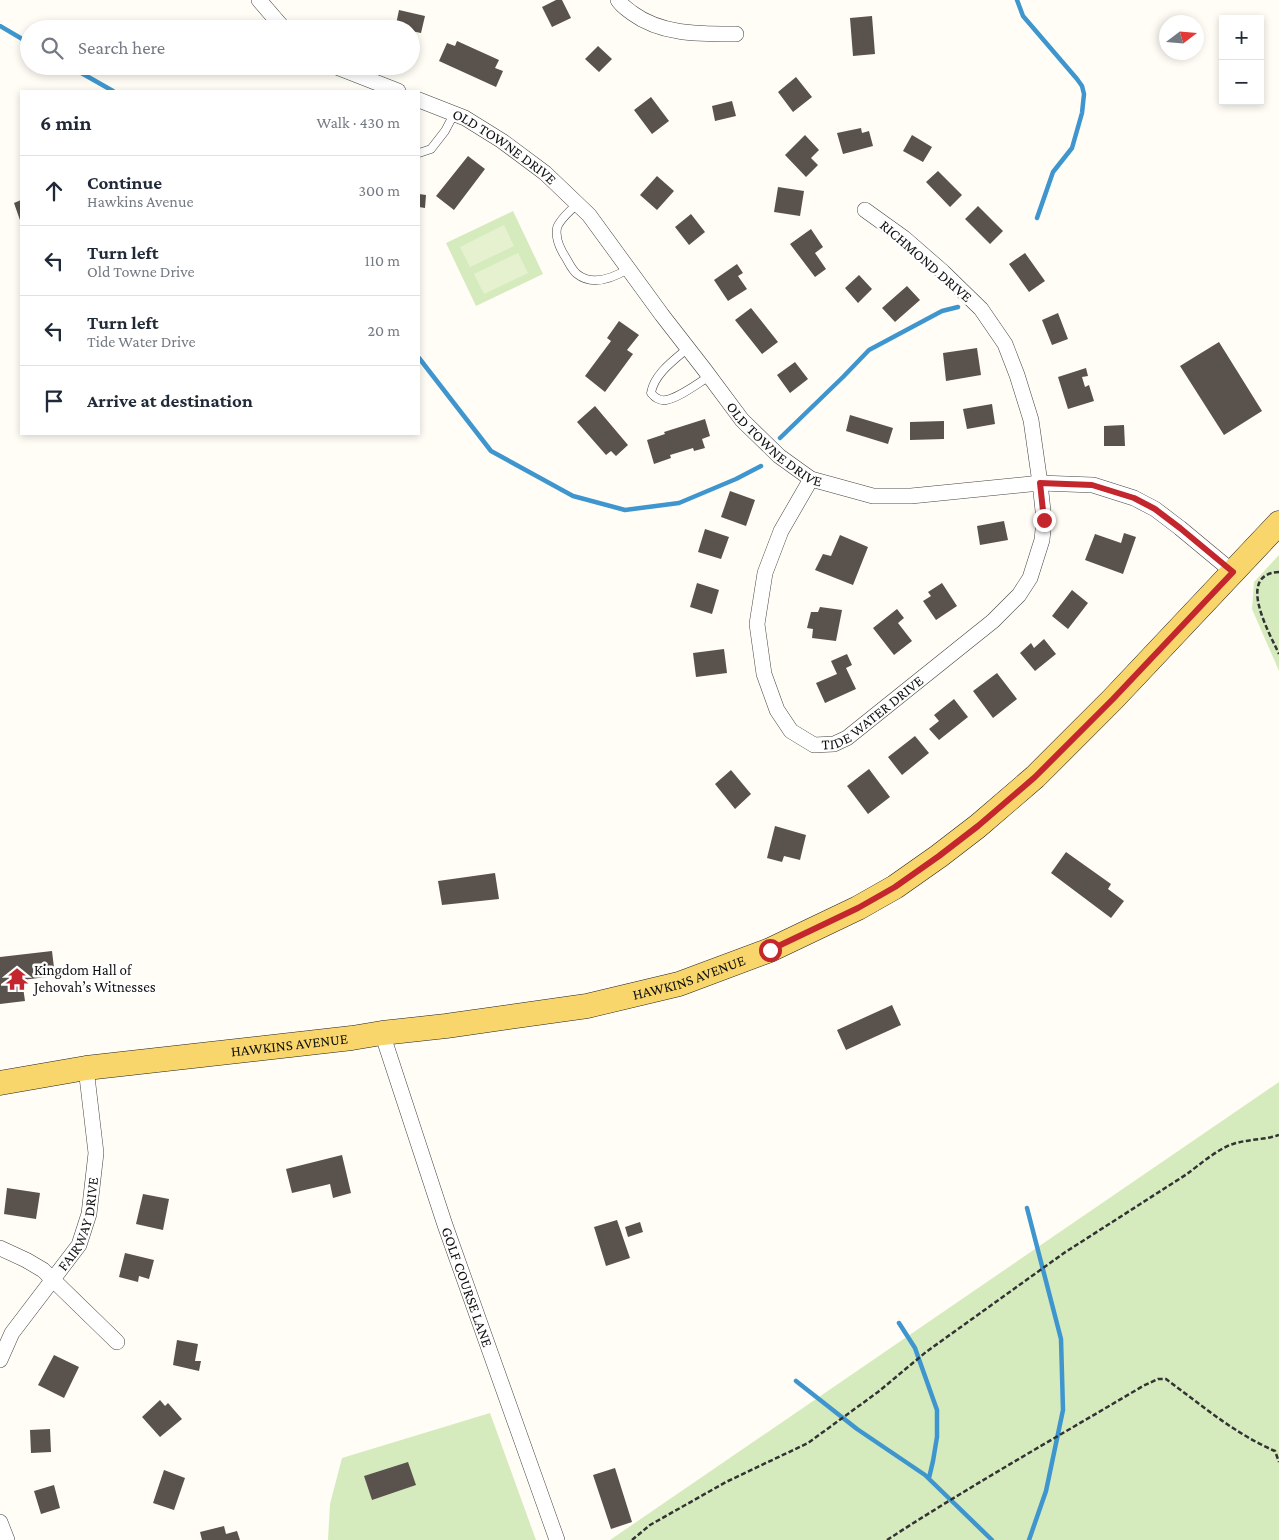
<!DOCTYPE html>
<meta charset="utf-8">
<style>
body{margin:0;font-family:"Crimson Pro",serif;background:#f6f6f7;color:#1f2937}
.controls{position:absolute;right:15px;top:15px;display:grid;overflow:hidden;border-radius:0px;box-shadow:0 2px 8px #0003}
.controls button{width:45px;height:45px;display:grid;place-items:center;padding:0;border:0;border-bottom:1px solid #e0e1e3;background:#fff;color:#1f2937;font:25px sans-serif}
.compass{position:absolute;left:1159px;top:15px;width:45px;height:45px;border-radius:50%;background:#fff;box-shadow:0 2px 8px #0003;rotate:74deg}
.stop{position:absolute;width:15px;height:15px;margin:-11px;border:4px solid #c4262e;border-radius:50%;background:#fff}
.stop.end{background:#c4262e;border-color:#fff;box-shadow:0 1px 5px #0008}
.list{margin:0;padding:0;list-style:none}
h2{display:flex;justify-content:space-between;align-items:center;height:65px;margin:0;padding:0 20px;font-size:21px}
h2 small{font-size:16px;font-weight:400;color:#747a83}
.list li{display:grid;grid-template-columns:32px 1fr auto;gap:15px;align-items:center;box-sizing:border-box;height:70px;padding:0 20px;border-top:1px solid #e0e1e3}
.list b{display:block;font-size:19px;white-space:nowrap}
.list p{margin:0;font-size:16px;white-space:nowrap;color:#747a83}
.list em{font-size:16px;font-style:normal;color:#747a83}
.icon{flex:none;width:28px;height:28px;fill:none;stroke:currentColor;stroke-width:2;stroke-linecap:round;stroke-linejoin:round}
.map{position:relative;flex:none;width:1279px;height:1540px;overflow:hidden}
.search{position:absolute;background:#fff;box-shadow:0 2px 8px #0003;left:20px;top:20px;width:400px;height:55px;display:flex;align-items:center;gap:12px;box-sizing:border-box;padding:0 18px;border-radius:28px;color:#747a83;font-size:19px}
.panel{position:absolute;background:#fff;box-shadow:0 2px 8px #0003;left:20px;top:90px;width:400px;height:345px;border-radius:0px}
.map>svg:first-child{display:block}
</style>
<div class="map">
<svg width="1279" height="1540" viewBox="0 0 1279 1540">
<rect width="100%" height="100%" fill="#fffdf5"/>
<path fill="#d5ebbd" d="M 513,211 L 543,274 L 476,306 L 446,243 Z
M 1279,555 L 1279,671 L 1252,609 L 1254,582 Z
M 1279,1082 L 1279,1540 L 610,1540 Z
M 490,1413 L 536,1540 L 328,1540 L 330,1504 L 342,1458 Z"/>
<path fill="#e6f2cf" d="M 504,225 L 514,246 L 470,267 L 460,247 Z
M 518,253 L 528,273 L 484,294 L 474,274 Z"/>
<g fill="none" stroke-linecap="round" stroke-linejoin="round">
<path stroke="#3f96cf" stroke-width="4.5" d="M 1017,0 L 1023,16 L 1077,79 L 1082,86 L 1084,94 L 1082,113 L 1072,148 L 1053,172 L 1037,218
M 0,26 L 29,43
M 69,66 L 113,91
M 419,358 L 491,451 L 573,496 L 625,510 L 679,503 L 736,479 L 761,466
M 780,438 L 843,377 L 869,350 L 942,311 L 958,307
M 1027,1208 L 1061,1339 L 1063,1410 L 1046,1491 L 1029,1540
M 899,1323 L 915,1348 L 937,1410 L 937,1437 L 933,1461 L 929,1478
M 796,1381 L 857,1429 L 925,1475 L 992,1540"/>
</g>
<path fill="#5a524d" d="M 556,0 L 562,0 L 571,18 L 552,27 L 542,7 Z
M 399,10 L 425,16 L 421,33 L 411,31 L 411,29 L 395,29 Z
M 872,16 L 875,54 L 853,56 L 850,18 Z
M 457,41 L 499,60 L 495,68 L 503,71 L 496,87 L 439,61 L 447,43 L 455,46 Z
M 598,46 L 612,59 L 599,72 L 585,59 Z
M 228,66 L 241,66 L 233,73 Z
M 796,77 L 812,97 L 793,112 L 778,92 Z
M 651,97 L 669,121 L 652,134 L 634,110 Z
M 732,101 L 736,116 L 715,121 L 712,106 Z
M 861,128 L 862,133 L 869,131 L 873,146 L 843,154 L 837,133 Z
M 805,135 L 819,150 L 811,158 L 818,165 L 806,177 L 785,155 Z
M 912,135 L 932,147 L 923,162 L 903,151 Z
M 468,156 L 485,169 L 454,210 L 436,196 Z
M 938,171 L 962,195 L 950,207 L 926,182 Z
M 657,176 L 674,191 L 657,210 L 640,195 Z
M 778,187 L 804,191 L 800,216 L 774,212 Z
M 419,194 L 426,195 L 425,208 L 419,207 Z
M 21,200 L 21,223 L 14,203 Z
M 978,206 L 1003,231 L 990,244 L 965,219 Z
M 691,214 L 705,232 L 689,245 L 675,227 Z
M 811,229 L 823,247 L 815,253 L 826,269 L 815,277 L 790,244 Z
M 1025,253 L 1045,281 L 1029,292 L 1009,264 Z
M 737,264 L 743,273 L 738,276 L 747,289 L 728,301 L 714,280 Z
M 859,275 L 872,289 L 858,303 L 845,288 Z
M 907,286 L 920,300 L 895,322 L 882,308 Z
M 751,308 L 778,342 L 762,354 L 735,320 Z
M 1058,313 L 1068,339 L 1052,345 L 1042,320 Z
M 619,321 L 639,335 L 627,350 L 633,354 L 605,392 L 585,376 L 611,341 L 607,338 Z
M 1219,342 L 1262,411 L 1224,435 L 1180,366 Z
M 977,348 L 981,375 L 946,381 L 943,353 Z
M 795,362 L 808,379 L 790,393 L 777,375 Z
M 1086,368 L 1088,376 L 1082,377 L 1085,387 L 1089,385 L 1094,401 L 1068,409 L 1058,377 Z
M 992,404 L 995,424 L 967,429 L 963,409 Z
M 595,406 L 628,445 L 616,456 L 611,451 L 606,455 L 577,422 Z
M 850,415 L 893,428 L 888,444 L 846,431 Z
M 705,419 L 710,436 L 702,439 L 705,448 L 694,451 L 693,448 L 670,455 L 671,458 L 654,464 L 647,440 L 665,434 L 664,432 Z
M 944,421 L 944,439 L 910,440 L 910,422 Z
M 1124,425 L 1125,446 L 1104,446 L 1104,426 Z
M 730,491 L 755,500 L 746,526 L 721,517 Z
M 1004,521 L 1008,540 L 980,545 L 977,526 Z
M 705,529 L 729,537 L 721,559 L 698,552 Z
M 1124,533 L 1136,537 L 1123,574 L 1085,560 L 1095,534 L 1121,543 Z
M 840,535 L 868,547 L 853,585 L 815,570 L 823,554 L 831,556 Z
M 697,583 L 719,590 L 712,614 L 690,607 Z
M 942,583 L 957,606 L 936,620 L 923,601 L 931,596 L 928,592 Z
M 1072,590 L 1088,603 L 1068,629 L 1052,616 Z
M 820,607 L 842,610 L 836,641 L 812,638 L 813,629 L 807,628 L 811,612 L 818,612 Z
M 897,609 L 904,618 L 898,623 L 912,641 L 894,655 L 873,628 Z
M 1044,639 L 1056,654 L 1035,671 L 1020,653 L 1031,643 L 1034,648 Z
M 724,649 L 727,673 L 696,677 L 693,653 Z
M 847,654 L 852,665 L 846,668 L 856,689 L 825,703 L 816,683 L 837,674 L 831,661 Z
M 997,673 L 1017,699 L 993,718 L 973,691 Z
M 954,699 L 968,717 L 939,740 L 929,729 L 939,721 L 934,715 Z
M 915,736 L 929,753 L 902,775 L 888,757 Z
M 869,769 L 890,797 L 868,814 L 847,786 Z
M 731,770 L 751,794 L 735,809 L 715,784 Z
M 775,826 L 806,835 L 800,860 L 784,856 L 782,862 L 767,858 Z
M 1066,852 L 1111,884 L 1108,889 L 1124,901 L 1111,918 L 1051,873 Z
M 495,873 L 499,899 L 442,905 L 438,881 Z
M 52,951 L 55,976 L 22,980 L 25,1001 L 0,1004 L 0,957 Z
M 892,1005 L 901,1025 L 846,1050 L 837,1030 Z
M 342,1155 L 351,1193 L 333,1198 L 330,1184 L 292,1193 L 286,1169 Z
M 7,1188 L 40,1193 L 36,1219 L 4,1214 Z
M 143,1194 L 169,1199 L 163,1230 L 136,1224 Z
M 617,1220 L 630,1258 L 606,1266 L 594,1227 Z
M 640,1222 L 643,1232 L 628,1237 L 625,1227 Z
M 125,1253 L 154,1260 L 149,1279 L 139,1276 L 138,1282 L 119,1277 Z
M 177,1340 L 198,1344 L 195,1361 L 201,1361 L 199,1371 L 173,1365 Z
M 54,1355 L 79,1367 L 64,1398 L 38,1385 Z
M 160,1400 L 165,1406 L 168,1403 L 182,1419 L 160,1437 L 142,1417 Z
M 50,1429 L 51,1452 L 31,1453 L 30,1430 Z
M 408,1462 L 416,1485 L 372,1500 L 364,1476 Z
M 615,1468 L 632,1522 L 611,1529 L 593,1475 Z
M 164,1470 L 185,1478 L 174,1510 L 153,1503 Z
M 54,1485 L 60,1508 L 41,1514 L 34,1491 Z
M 224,1526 L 226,1534 L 237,1531 L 240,1540 L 202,1540 L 200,1532 Z"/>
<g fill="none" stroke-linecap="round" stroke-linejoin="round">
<defs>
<path id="service" d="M 419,153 L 431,149 L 445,131 L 454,114
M 577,204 C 571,210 559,220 557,228 C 555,239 560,249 566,258 C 569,263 572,270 577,274 C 592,286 613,278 628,269
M 688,348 C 674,360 654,374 651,393 C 655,398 660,401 666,400 C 679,398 698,383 710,376"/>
<g id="minor">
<path d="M 259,0 L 284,29"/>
<path d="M 618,0 C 622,6 627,9 632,13 C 662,35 700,34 736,34"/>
<path d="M 334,66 L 398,91"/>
<path id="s1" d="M 419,100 L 465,118 L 502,141 L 545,173 L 589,215 L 662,315 L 704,369 L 742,420 L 779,456 L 811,479 L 873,496 L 911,496 L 1040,483 L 1093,485 L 1134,498 L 1155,509 L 1180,528 L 1233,572"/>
<path id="s2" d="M 811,479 L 781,531 L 765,573 L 757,624 L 764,674 L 777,710 L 791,731 L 814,745 L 834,744 L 847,738 L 993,621 L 1019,595 L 1030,578 L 1042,540 L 1044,520 L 1040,483 L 1031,420 L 1017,375 L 1005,344 L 981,309 L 943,272 L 904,238 L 865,210"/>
<path id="s3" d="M 382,1033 L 445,1225 L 557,1540"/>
<path d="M 0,1248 L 26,1260 L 43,1270 L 117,1342"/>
<path id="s4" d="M 0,1360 L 12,1333 L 79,1245 L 89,1214 L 96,1153 L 86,1068"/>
<path d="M 0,1522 L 7,1540"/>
</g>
<g id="primary">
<path id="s5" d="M 0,1083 L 86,1068 L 352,1038 L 382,1033 L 446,1026 L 587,1006 L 679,984 L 770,950 L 858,908 L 895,887 L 939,856 L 978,826 L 1035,777 L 1113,699 L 1279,523"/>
</g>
</defs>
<use href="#service" stroke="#444" stroke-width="9"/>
<use href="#minor" stroke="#444" stroke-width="16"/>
<use href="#primary" stroke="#222" stroke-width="25"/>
<path stroke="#333" stroke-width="2.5" stroke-dasharray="5 2.5" stroke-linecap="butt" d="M 1279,572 C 1235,574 1270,634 1279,654
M 632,1540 L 650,1525 L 726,1482 L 808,1443 L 878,1392 L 926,1352 L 1064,1253 L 1187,1174 C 1199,1165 1219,1148 1233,1144 C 1248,1139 1264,1140 1279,1135
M 887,1540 C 970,1486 1057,1437 1143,1386 L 1158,1379 L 1166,1379 C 1200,1404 1235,1434 1275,1451 L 1279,1462"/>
<use href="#service" stroke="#fff" stroke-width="8"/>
<use href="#minor" stroke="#fff" stroke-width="15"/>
<use href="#primary" stroke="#f9d66b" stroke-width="24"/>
</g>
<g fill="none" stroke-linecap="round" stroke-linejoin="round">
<path stroke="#c4262e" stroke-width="6" d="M 770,950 L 858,908 L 895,887 L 939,856 L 978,826 L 1035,777 L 1113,699 L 1233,572 L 1180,528 L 1155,509 L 1134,498 L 1092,485 L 1040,483 L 1044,520"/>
</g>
<defs>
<symbol id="temple-bare" viewBox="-9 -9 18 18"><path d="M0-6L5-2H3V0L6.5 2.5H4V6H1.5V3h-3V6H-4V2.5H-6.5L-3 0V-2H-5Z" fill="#c4262e" stroke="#fff" stroke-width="2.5" paint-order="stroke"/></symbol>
</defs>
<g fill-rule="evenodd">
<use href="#temple-bare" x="1" y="963" width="32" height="32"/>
</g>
<g text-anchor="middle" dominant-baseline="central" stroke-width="5" stroke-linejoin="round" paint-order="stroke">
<g font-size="15" fill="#111" stroke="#fff">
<text stroke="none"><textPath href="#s1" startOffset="98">OLD TOWNE DRIVE</textPath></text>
<text transform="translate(926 261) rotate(41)">RICHMOND DRIVE</text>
<text stroke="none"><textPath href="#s1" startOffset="504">OLD TOWNE DRIVE</textPath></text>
<text stroke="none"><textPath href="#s2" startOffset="366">TIDE WATER DRIVE</textPath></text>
<text stroke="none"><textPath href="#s5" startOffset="698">HAWKINS AVENUE</textPath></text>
<text stroke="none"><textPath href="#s5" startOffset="292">HAWKINS AVENUE</textPath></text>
<text stroke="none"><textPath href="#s4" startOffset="160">FAIRWAY DRIVE</textPath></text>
<text stroke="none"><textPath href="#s3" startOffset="268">GOLF COURSE LANE</textPath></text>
</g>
<g font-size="15" fill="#111" stroke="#fff" text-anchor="start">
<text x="34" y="970">Kingdom Hall of<tspan x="34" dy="17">Jehovah’s Witnesses</tspan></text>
</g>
</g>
</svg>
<div class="controls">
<button>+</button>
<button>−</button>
</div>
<svg class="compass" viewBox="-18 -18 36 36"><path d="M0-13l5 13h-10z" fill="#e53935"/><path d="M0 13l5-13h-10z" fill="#747a83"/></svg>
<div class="stop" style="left:770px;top:950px"></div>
<div class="stop end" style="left:1044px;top:520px"></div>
<div class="search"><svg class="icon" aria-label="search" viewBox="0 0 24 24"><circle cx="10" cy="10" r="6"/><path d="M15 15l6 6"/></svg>Search here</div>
<section class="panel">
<h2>6 min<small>Walk · 430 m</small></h2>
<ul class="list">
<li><svg class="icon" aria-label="ahead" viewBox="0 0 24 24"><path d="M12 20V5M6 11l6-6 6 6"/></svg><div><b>Continue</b><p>Hawkins Avenue</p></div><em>300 m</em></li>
<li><svg class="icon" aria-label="left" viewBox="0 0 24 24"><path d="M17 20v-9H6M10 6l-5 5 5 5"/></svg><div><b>Turn left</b><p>Old Towne Drive</p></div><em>110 m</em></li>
<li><svg class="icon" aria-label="left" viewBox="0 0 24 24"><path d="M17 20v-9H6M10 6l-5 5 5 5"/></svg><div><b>Turn left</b><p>Tide Water Drive</p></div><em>20 m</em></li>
<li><svg class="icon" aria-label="arrive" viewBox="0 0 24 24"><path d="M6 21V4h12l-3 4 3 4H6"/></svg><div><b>Arrive at destination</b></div></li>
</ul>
</section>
</div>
